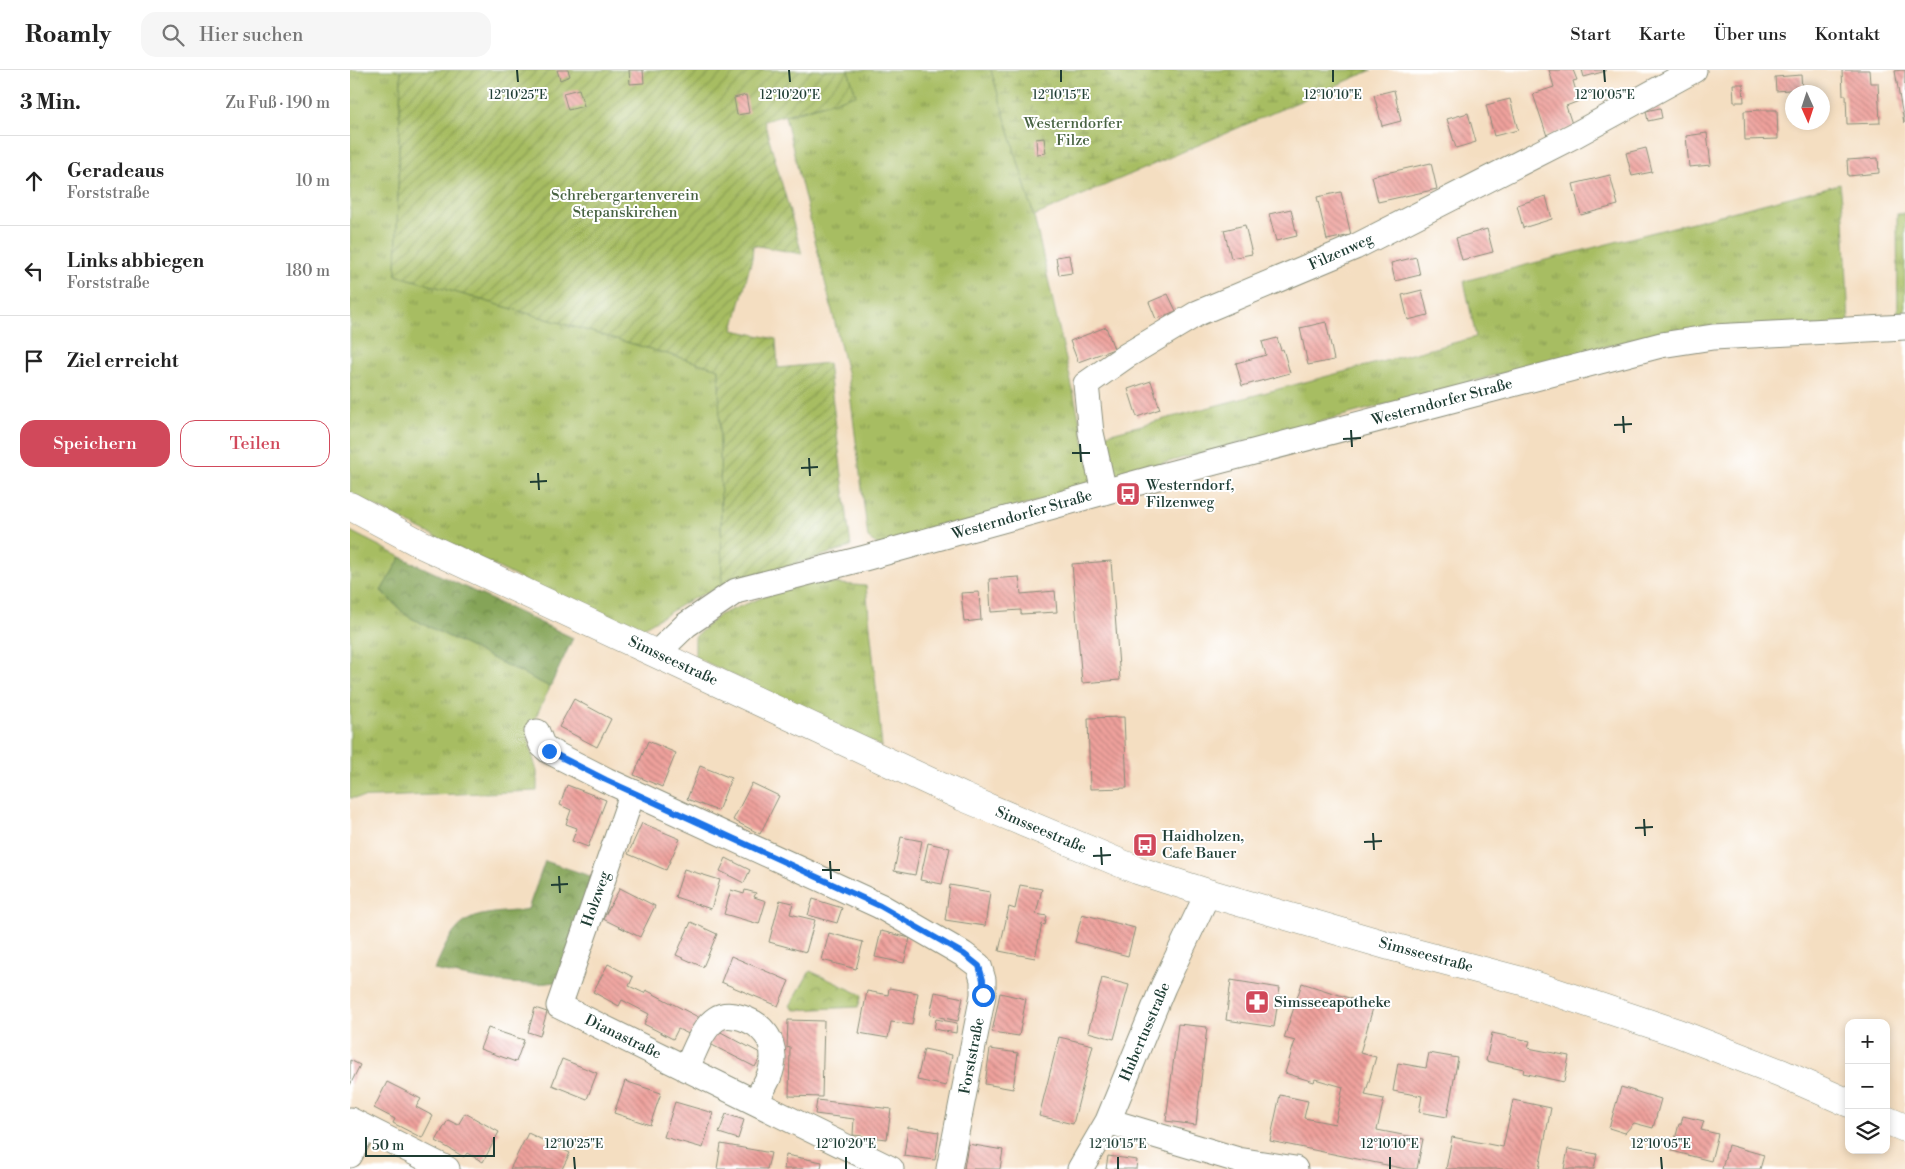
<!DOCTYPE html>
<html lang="de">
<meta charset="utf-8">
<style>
body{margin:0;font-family:"Libre Bodoni",serif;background:#f6f6f6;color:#222}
.controls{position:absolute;right:15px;bottom:15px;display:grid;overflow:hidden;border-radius:10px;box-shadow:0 2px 8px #0003}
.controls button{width:45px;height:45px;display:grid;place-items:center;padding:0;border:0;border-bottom:1px solid #e0e0e0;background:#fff;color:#222;font:25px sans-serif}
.compass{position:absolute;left:1435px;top:15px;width:45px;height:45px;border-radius:50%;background:#fff;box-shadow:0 2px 8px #0003;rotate:177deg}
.scale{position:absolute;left:15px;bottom:12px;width:130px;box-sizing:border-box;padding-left:5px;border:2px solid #1f3d34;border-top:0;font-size:14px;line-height:18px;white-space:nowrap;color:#1f3d34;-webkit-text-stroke:4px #fff;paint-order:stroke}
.stop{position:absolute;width:15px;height:15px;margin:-11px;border:4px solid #1a73e8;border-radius:50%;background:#fff}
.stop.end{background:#1a73e8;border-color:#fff;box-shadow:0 1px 5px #0008}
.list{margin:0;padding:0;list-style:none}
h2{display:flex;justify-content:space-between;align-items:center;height:65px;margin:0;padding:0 20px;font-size:21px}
h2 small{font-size:16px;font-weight:400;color:#767676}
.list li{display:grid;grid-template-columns:32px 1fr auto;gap:15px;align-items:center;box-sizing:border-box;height:90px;padding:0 20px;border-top:1px solid #e0e0e0}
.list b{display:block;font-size:19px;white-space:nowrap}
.list p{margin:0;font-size:16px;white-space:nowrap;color:#767676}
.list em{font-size:16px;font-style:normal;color:#767676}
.actions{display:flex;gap:10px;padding:15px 20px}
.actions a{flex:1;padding:11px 0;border:1px solid #d1495b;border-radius:15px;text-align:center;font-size:18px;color:#d1495b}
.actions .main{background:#d1495b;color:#fff}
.icon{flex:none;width:28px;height:28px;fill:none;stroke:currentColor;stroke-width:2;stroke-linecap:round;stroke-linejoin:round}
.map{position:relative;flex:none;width:1555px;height:1099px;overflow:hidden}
header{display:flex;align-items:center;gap:30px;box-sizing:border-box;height:70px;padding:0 25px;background:#fff;border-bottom:1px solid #e0e0e0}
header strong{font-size:24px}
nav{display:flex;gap:28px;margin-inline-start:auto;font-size:18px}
.search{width:350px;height:45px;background:#f6f6f6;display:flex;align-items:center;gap:12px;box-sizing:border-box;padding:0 18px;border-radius:15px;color:#767676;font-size:19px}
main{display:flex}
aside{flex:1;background:#fff}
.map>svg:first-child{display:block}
</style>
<header>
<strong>Roamly</strong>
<div class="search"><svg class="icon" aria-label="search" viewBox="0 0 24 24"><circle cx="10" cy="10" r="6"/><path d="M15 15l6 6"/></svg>Hier suchen</div>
<nav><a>Start</a><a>Karte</a><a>Über uns</a><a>Kontakt</a></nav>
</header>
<main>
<aside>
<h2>3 Min.<small>Zu Fuß · 190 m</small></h2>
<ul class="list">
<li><svg class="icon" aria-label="ahead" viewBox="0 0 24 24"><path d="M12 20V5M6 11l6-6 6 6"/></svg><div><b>Geradeaus</b><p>Forststraße</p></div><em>10 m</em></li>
<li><svg class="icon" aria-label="left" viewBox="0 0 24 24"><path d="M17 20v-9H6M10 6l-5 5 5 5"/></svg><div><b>Links abbiegen</b><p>Forststraße</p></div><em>180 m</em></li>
<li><svg class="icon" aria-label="arrive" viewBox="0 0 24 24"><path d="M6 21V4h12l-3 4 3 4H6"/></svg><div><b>Ziel erreicht</b></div></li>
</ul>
<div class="actions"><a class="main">Speichern</a><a>Teilen</a></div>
</aside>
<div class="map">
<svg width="1555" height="1099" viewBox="0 0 1555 1099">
<defs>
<pattern id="grass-tufts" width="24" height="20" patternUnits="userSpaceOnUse" patternTransform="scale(1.25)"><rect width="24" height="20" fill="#a7bd62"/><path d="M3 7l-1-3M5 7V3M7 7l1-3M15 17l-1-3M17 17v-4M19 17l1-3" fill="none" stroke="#879b52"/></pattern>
<pattern id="forest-crowns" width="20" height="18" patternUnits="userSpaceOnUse" patternTransform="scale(1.25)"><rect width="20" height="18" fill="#85a458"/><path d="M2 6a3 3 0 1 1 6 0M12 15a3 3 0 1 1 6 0" fill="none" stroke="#6c874a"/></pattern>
<pattern id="wetland-marsh" width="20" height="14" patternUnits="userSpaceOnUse" patternTransform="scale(1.25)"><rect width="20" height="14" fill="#a7bd62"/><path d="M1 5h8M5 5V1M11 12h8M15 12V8" fill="none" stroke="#879b52"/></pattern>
<pattern id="park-crowns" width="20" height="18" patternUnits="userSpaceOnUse" patternTransform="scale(1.25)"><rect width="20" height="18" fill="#a7bd62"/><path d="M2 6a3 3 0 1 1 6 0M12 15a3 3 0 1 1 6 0" fill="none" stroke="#879b52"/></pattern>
<pattern id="garden-furrows" width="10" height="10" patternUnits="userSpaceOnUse" patternTransform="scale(1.25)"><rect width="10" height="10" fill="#a7bd62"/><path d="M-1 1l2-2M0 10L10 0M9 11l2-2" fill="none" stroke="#879b52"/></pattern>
<pattern id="building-back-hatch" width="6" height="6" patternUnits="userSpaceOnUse" patternTransform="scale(1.25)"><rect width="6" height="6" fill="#efa19c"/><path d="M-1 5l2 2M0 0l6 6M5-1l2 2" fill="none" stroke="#c18480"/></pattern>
</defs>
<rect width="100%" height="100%" fill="#fff"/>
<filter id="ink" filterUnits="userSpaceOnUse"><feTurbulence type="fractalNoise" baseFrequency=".02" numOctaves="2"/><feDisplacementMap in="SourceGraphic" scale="10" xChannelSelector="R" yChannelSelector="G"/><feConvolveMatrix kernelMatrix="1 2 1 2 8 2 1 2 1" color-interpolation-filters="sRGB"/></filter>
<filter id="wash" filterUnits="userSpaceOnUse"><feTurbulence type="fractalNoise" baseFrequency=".0096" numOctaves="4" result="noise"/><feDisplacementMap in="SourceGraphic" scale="20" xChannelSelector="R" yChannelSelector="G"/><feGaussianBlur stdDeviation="1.12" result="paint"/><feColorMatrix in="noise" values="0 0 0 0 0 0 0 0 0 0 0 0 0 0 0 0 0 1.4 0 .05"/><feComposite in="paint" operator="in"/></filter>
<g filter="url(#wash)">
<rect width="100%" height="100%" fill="#f4dec1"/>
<path fill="url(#grass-tufts)" stroke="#637d4b" d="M 0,0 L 51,0 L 46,205 L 369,299 L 372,516 L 340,530 L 288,561 L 181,514 L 0,424 Z
M 498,0 L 641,0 L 684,146 L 744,415 L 531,477 L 518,468 L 498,307 L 435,46 L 505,25 Z
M 1490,114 L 1494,148 L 1499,254 L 1264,274 L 765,406 L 757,402 L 746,367 L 1126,267 L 1114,211 Z
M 1555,143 L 1555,251 L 1548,252 L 1547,144 Z
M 0,461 L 51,487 L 31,521 L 57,546 L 200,617 L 177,665 L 187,702 L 187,721 L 0,728 Z
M 453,511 L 516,516 L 532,677 L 345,587 L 345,567 L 369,545 Z"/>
<path fill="url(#forest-crowns)" stroke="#527046" d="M 51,487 L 223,568 L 200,617 L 57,546 L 31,521 Z
M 195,791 L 246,808 L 206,912 C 165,918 124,908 84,900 C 92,884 99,862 116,851 C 132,841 159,843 178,839 Z"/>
<path fill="url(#wetland-marsh)" stroke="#637d4b" d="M 641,0 L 1022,0 L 684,146 Z"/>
<path fill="url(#park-crowns)" stroke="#637d4b" d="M 460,901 L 512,925 L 508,937 L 444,940 L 440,936 Z"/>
<path fill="url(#garden-furrows)" stroke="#637d4b" d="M 51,0 L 498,0 L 506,25 L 414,51 L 452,184 L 403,175 L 402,188 L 383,260 L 426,269 L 428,298 L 478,293 L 501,477 L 372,516 L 369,299 L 46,205 Z"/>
<g id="blocks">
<path fill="url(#building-back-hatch)" d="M 207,0 L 218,0 L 220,6 L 210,10 Z
M 279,0 L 293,0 L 294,13 L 280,14 Z
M 1199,0 L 1223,0 L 1227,10 L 1223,11 L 1229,31 L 1216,36 L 1223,57 L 1197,66 L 1183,24 L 1204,17 Z
M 1232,0 L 1256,0 L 1256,1 L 1234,7 Z
M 1492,0 L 1519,0 L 1520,13 L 1528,13 L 1530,53 L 1497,54 L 1496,25 L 1493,25 Z
M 1551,0 L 1555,0 L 1554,53 L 1545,1 Z
M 1451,5 L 1452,19 L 1426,21 L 1425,7 Z
M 1383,14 L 1393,14 L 1394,32 L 1384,32 Z
M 229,19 L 234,36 L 218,40 L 213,23 Z
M 1044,20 L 1051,51 L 1032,56 L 1024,25 Z
M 396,25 L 399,43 L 387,45 L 384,28 Z
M 1160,29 L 1168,60 L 1144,66 L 1136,35 Z
M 1310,38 L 1312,48 L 1298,51 L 1296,41 Z
M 1411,40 L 1427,40 L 1428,69 L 1395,70 L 1394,41 Z
M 1118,43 L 1126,72 L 1106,78 L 1097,49 Z
M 1357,63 L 1361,95 L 1339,97 L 1336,66 Z
M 694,68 L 696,83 L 687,84 L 686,69 Z
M 1296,78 L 1302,102 L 1282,106 L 1276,83 Z
M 1528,88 L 1529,103 L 1498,106 L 1497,90 Z
M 1081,93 L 1087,119 L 1028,132 L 1022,106 Z
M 1260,105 L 1268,135 L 1231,145 L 1223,114 Z
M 991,122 L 1001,165 L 977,170 L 967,127 Z
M 1196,126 L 1202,149 L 1173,158 L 1167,135 Z
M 941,139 L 947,166 L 926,171 L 919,144 Z
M 895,155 L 902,184 L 881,188 L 874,160 Z
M 1137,159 L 1143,182 L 1112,190 L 1106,168 Z
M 719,185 L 722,203 L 709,205 L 706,187 Z
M 1066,187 L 1070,205 L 1045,211 L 1041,193 Z
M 1072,220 L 1078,245 L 1058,250 L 1052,225 Z
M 818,224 L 826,241 L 806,249 L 799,232 Z
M 976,252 L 984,290 L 958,295 L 950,258 Z
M 756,257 L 764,279 L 728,292 L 720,271 Z
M 927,268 L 931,280 L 933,279 L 940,303 L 892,316 L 886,293 L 916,285 L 912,272 Z
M 801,311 L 810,339 L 787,347 L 778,319 Z
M 761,491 L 770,610 L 732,613 L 722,494 Z
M 669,507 L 671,524 L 705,521 L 707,542 L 671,544 L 671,540 L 641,542 L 639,509 Z
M 629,522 L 631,550 L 614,552 L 611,523 Z
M 224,629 L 261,649 L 247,677 L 209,657 Z
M 774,647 L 777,718 L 740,719 L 738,648 Z
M 298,671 L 326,683 L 312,717 L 284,705 Z
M 350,696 L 381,708 L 368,741 L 337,729 Z
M 402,713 L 429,726 L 410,764 L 383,750 Z
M 217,715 L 256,730 L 238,777 L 222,771 L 227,758 L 216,754 L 221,740 L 210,735 Z
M 292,753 L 330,769 L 316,800 L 278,784 Z
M 551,767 L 572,771 L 565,805 L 544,801 Z
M 578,773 L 600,778 L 592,814 L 570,810 Z
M 376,788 L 400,800 L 394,813 L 370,801 Z
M 334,799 L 370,810 L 361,839 L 325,827 Z
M 600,815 L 640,822 L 635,856 L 595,850 Z
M 670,815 L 692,819 L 686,844 L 697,846 L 695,855 L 692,854 L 685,888 L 649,881 L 659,837 L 665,839 Z
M 270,818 L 305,836 L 290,867 L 253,849 Z
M 381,820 L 394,824 L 395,820 L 406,823 L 404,827 L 416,831 L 409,854 L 374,844 Z
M 463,829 L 492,838 L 487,853 L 458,845 Z
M 430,830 L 443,833 L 440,844 L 465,850 L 456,882 L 419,872 Z
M 732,844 L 785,858 L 778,886 L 725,872 Z
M 341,852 L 367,864 L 353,897 L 326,885 Z
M 531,861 L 560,868 L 554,893 L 525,887 Z
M 479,863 L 513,872 L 506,899 L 472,890 Z
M 381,886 L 439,911 L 428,936 L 371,912 Z
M 258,894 L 283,907 L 279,916 L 294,923 L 296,920 L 350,948 L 341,965 L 328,959 L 323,969 L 294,954 L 299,944 L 272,930 L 269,936 L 243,922 Z
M 752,908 L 779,915 L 764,969 L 738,962 Z
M 881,910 L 930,918 L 924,957 L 876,950 Z
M 952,913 L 1021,935 L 1023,938 L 1010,983 L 1026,987 L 1015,1025 L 1034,1029 L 1027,1060 L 1073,1069 L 1067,1099 L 1056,1099 L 920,1071 L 930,1025 L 958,1031 L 954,1048 L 985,1054 L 993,1017 L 965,1009 L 964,1012 L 935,1003 L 945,971 L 934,968 Z
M 539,918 L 568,923 L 562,955 L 541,952 L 538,968 L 509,963 L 517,921 L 538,925 Z
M 585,922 L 613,928 L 608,951 L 580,945 Z
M 650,923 L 676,929 L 669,966 L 642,962 Z
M 185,938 L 197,942 L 190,966 L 178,962 Z
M 586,949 L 607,953 L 606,963 L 584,959 Z
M 438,950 L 474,951 L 472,1027 L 439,1026 L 440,977 L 437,978 Z
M 828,954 L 857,957 L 846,1055 L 816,1051 Z
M 138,958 L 174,970 L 166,992 L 130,979 Z
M 367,960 L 412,984 L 405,997 L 360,974 Z
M 1142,963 L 1180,971 L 1178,978 L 1219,986 L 1214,1012 L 1173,1003 L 1174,999 L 1136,991 Z
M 709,967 L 743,975 L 723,1054 L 689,1046 Z
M 574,979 L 602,985 L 596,1016 L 567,1010 Z
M 640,979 L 668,983 L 663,1019 L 635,1014 Z
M 1079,983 L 1108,988 L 1097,1047 L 1069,1042 L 1072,1026 L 1043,1021 L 1048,993 L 1076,998 Z
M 212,989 L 247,1003 L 237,1029 L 202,1015 Z
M 0,990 L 10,995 L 0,1015 Z
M 275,1011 L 311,1023 L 300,1055 L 264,1043 Z
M 37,1012 L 71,1029 L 66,1037 L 83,1046 L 72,1068 L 43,1053 L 45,1049 L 24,1038 Z
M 1271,1017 L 1311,1029 L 1303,1058 L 1284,1053 L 1275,1063 L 1259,1058 Z
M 467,1030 L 541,1039 L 537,1069 L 503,1065 L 504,1049 L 465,1044 Z
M 1163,1030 L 1201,1038 L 1189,1099 L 1096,1099 L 1102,1067 L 1153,1077 Z
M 325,1032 L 363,1043 L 353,1078 L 314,1067 Z
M 115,1043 L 149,1062 L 133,1092 L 117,1083 L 114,1087 L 86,1071 L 98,1050 L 108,1055 Z
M 376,1044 L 394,1050 L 388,1069 L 369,1063 Z
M 1333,1046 L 1354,1051 L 1351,1060 L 1368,1064 L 1361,1091 L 1322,1081 L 1329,1054 L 1331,1054 Z
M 558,1057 L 589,1062 L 585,1090 L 554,1086 Z
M 178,1063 L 220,1083 L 212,1099 L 160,1099 Z
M 371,1074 L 421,1083 L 417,1099 L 367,1099 Z
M 618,1074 L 653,1080 L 650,1099 L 614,1099 Z
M 1378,1075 L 1414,1085 L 1410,1099 L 1372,1099 Z
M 1218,1079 L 1247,1084 L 1244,1099 L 1214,1099 Z
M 436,1085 L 472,1092 L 471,1099 L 434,1099 Z
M 758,1086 L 787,1090 L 786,1099 L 756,1099 Z"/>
</g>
</g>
<g filter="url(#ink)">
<use href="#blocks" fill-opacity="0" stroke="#8a8e7a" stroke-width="1"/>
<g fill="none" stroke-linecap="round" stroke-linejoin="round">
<defs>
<path id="minor" d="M 754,422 L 741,363 L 736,314 L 776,286 L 848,243 L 1005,177 L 1227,64 L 1344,0
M 307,583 L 336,555 L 386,521 L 515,488 L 808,407 L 1311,275 L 1363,267 L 1555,257
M 187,662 L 192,675 L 199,681 L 256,710 L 530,836 L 613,884 L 629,896 L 633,910 L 633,925 L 599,1099
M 283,722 L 209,936 L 541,1099
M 336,999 C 344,984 351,959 366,949 C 379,940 405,950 414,962 C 420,968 423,978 423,987 C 423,1004 413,1018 405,1032
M 0,1050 L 97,1099
M 758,1051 L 888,1090 L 945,1099
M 0,1085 L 14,1058
M 730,1099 L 758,1051 L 813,917 L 858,823"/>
<path id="major" d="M 0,436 L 71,474 L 538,692 L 613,727 L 787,800 L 858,823 L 1043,877 L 1172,911 L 1328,963 L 1431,1003 L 1499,1033
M 1536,1050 L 1555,1058"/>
</defs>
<use href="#minor" stroke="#8a8e7a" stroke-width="27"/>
<use href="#major" stroke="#8a8e7a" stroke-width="29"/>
<use href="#minor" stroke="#fff" stroke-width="25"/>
<use href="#major" stroke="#fff" stroke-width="28"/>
</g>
</g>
<g fill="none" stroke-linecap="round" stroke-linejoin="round" filter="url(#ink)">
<path stroke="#1a73e8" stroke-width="6" d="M 199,681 L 256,710 L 530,836 L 614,884 L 629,896 L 633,910 L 633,925"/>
</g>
<path fill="none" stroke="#1f3d34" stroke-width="2" d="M 167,0 L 168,12M 439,0 L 440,12M 711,0 L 711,12M 983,0 L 983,12M 1254,0 L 1255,12M 1273,346 L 1274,363M 1264,355 L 1282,354M 1001,360 L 1002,377M 993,369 L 1011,368M 730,374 L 731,392M 722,383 L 740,383M 459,388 L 460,406M 451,398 L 468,397M 188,403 L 189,420M 180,412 L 197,411M 1294,749 L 1295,766M 1285,758 L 1303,757M 1023,763 L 1024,780M 1014,772 L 1032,771M 751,777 L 752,795M 743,786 L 761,785M 480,791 L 481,809M 472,800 L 490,800M 209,806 L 210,823M 201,815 L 218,814M 224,1087 L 225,1099M 496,1087 L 496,1099M 768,1087 L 768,1099M 1040,1087 L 1040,1099M 1311,1087 L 1312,1099"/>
<defs>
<symbol id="bus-square" viewBox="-11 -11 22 22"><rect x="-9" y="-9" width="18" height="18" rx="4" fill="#d1495b" stroke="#fff"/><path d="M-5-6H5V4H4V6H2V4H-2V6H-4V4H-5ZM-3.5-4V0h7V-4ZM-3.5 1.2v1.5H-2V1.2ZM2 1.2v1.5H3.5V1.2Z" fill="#fff"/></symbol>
<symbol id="pharmacy-square" viewBox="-11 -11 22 22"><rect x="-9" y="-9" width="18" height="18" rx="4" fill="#d1495b" stroke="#fff"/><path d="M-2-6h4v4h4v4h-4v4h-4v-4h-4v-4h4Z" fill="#fff"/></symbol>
</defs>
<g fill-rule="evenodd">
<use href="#bus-square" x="764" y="410" width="28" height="28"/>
<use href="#bus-square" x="781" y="761" width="28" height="28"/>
<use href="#pharmacy-square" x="893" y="918" width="28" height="28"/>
</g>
<g text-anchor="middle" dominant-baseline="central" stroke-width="4" stroke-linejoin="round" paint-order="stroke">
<g font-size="15" fill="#486342" stroke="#fff">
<text x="723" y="53">Westerndorfer<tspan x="723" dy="17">Filze</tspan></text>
<text x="275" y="125">Schrebergartenverein<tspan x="275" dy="17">Stepanskirchen</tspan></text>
</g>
<g font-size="15" fill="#1f3d34" stroke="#fff">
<text transform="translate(991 182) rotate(-24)">Filzenweg</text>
<text transform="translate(1092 332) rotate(-15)">Westerndorfer Straße</text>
<text transform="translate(672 445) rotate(-16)">Westerndorfer Straße</text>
<text transform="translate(323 591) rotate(25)">Simsseestraße</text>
<text transform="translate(691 760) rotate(23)">Simsseestraße</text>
<text transform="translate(246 829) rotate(-71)">Holzweg</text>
<text transform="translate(1076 885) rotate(15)">Simsseestraße</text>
<text transform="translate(795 962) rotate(-67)">Hubertusstraße</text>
<text transform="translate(273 967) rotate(26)">Dianastraße</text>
<text transform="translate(622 986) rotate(-79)">Forststraße</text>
</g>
<g font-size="15" fill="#1f3d34" stroke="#fff" text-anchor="start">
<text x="796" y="415">Westerndorf,<tspan x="796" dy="17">Filzenweg</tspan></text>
<text x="812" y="766">Haidholzen,<tspan x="812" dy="17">Cafe Bauer</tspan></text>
<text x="924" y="932">Simsseeapotheke</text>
</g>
</g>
<g font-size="12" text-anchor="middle" fill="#1f3d34" stroke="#fff" stroke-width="4" stroke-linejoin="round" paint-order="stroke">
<text x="168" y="29">12°10'25"E</text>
<text x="440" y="29">12°10'20"E</text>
<text x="711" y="29">12°10'15"E</text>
<text x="983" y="29">12°10'10"E</text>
<text x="1255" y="29">12°10'05"E</text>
<text x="224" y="1078">12°10'25"E</text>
<text x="496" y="1078">12°10'20"E</text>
<text x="768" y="1078">12°10'15"E</text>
<text x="1040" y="1078">12°10'10"E</text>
<text x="1311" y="1078">12°10'05"E</text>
</g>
</svg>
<div class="controls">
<button>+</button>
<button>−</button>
<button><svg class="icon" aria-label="layers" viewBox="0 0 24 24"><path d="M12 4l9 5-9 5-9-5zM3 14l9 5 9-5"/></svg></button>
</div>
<svg class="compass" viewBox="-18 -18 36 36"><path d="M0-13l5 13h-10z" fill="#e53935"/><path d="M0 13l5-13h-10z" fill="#767676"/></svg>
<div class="scale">50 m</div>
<div class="stop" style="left:633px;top:925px"></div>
<div class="stop end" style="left:199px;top:681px"></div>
</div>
</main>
